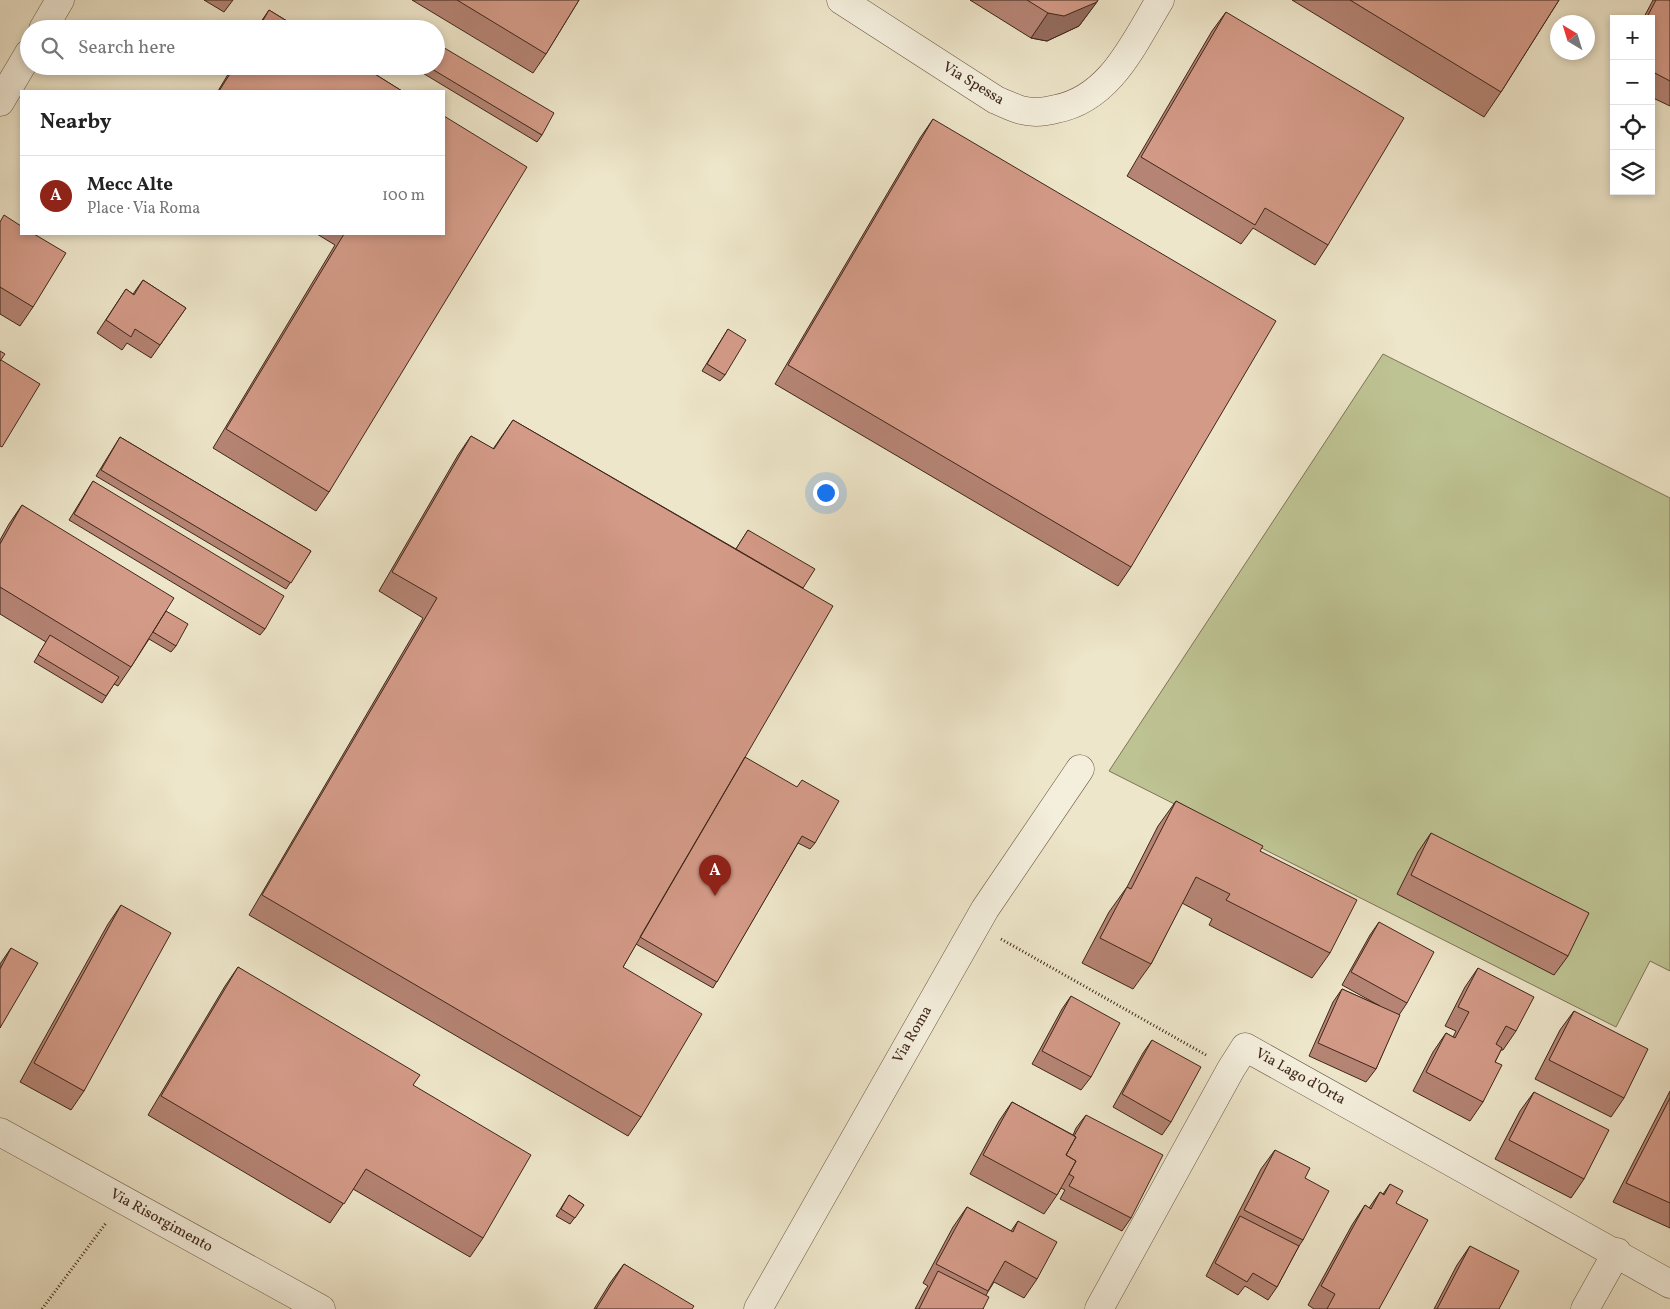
<!DOCTYPE html>
<meta charset="utf-8">
<style>
body{margin:0;font-family:Vollkorn,serif;background:#f2f2f2;color:#222}
.controls{position:absolute;right:15px;top:15px;display:grid;overflow:hidden;border-radius:0px;box-shadow:0 2px 8px #0003}
.controls button{width:45px;height:45px;display:grid;place-items:center;padding:0;border:0;border-bottom:1px solid #e0e0e0;background:#fff;color:#222;font:25px sans-serif}
.compass{position:absolute;left:1550px;top:15px;width:45px;height:45px;border-radius:50%;background:#fff;box-shadow:0 2px 8px #0003;rotate:322deg}
.you{position:absolute;left:825px;top:492px;width:18px;height:18px;margin:-12px;border:4px solid #fff;border-radius:50%;background:#1a73e8;box-shadow:0 0 0 8px #1a73e833}
.badge{display:grid;place-items:center;width:32px;height:32px;border-radius:50%;background:#8f2418;color:#fff;font-size:16px;font-weight:700}
.pin{position:absolute;translate:-50% -41px;filter:drop-shadow(0 1px 2px #0008)}
.pin::after{content:'';position:absolute;top:26px;width:18px;height:15px;background:inherit;clip-path:polygon(0 0,100% 0,50% 100%)}
.list{margin:0;padding:0;list-style:none}
h2{display:flex;justify-content:space-between;align-items:center;height:65px;margin:0;padding:0 20px;font-size:21px}
h2 small{font-size:16px;font-weight:400;color:#767676}
.list li{display:grid;grid-template-columns:32px 1fr auto;gap:15px;align-items:center;box-sizing:border-box;height:80px;padding:0 20px;border-top:1px solid #e0e0e0}
.list b{display:block;font-size:19px;white-space:nowrap}
.list p{margin:0;font-size:16px;white-space:nowrap;color:#767676}
.list em{font-size:16px;font-style:normal;color:#767676}
.icon{flex:none;width:28px;height:28px;fill:none;stroke:currentColor;stroke-width:2;stroke-linecap:round;stroke-linejoin:round}
.map{position:relative;flex:none;width:1670px;height:1309px;overflow:hidden}
.search{position:absolute;background:#fff;box-shadow:0 2px 8px #0003;left:20px;top:20px;width:425px;height:55px;display:flex;align-items:center;gap:12px;box-sizing:border-box;padding:0 18px;border-radius:28px;color:#767676;font-size:19px}
.panel{position:absolute;background:#fff;box-shadow:0 2px 8px #0003;left:20px;top:90px;width:425px;height:145px;border-radius:0px}
.map>svg:first-child{display:block}
</style>
<div class="map">
<svg width="1670" height="1309" viewBox="0 0 1670 1309">
<rect width="100%" height="100%" fill="#eee6ca"/>
<filter id="stains"><feTurbulence type="fractalNoise" baseFrequency=".004" numOctaves="4"/><feColorMatrix values="0 0 0 0 .2 0 0 0 0 .09 0 0 0 0 .02 0 0 0 .5 -.17"/></filter>
<radialGradient id="worn" r=".72"><stop offset=".6" stop-color="#630" stop-opacity="0"/><stop offset="1" stop-color="#630" stop-opacity=".3"/></radialGradient>
<path fill="#bec393" stroke="#7e7456" d="M 1383,354 L 1670,498 L 1670,971 L 1650,961 L 1616,1027 L 1109,771 Z"/>
<g fill="none" stroke-linecap="round" stroke-linejoin="round">
<defs>
<path id="minor" d="M 841,0 L 996,100 C 1004,103 1013,108 1021,110 C 1032,113 1045,112 1056,109 C 1110,99 1134,43 1160,0
M 43,29 L 60,0
M 0,102 L 29,53
M 0,1132 L 321,1309
M 758,1309 L 985,909 L 1080,769
M 1099,1309 L 1231,1069 L 1245,1047 L 1670,1284
M 1585,1309 L 1617,1252"/>
</defs>
<use href="#minor" stroke="#6b5646" stroke-width="29"/>
<path stroke="#3f261a" stroke-width="3" stroke-dasharray="1 2.5" stroke-linecap="butt" d="M 1001,939 L 1206,1055
M 42,1309 L 106,1223"/>
<use href="#minor" stroke="#f4efdd" stroke-width="28"/>
</g>
<path fill="#b58474" stroke="#3f261a" d="M 204,0 L 233,0 L 224,12 Z
M 412,0 L 579,0 L 546,54 L 533,73 Z
M 970,0 L 1098,0 L 1079,26 L 1047,41 L 1031,38 Z
M 1292,0 L 1559,0 L 1501,92 L 1484,117 Z
M 1653,0 L 1670,0 L 1670,106 L 1651,97 L 1651,19 L 1643,19 Z
M 269,10 L 300,29 L 256,29 Z
M 1226,12 L 1328,245 L 1315,265 L 1253,228 L 1241,244 L 1127,176 L 1212,31 Z
M 233,66 L 362,66 L 402,91 L 218,91 Z
M 411,66 L 436,66 L 542,135 L 537,142 Z
M 933,119 L 1131,567 L 1118,586 L 775,384 L 920,138 Z
M 0,221 L 33,307 L 20,326 L 0,314 Z
M 317,234 L 444,234 L 329,492 L 316,511 L 213,448 L 335,245 Z
M 143,280 L 186,308 L 151,358 L 127,343 L 122,350 L 97,333 L 126,289 L 133,294 Z
M 728,329 L 725,375 L 720,381 L 702,371 Z
M 513,420 L 736,549 L 748,530 L 803,588 L 744,760 L 815,843 L 810,849 L 798,843 L 713,988 L 636,944 L 623,967 L 641,1117 L 628,1136 L 249,915 L 423,618 L 379,591 L 458,455 L 471,436 L 493,449 Z
M 120,437 L 311,551 L 286,589 L 96,476 Z
M 93,481 L 265,629 L 260,635 L 69,520 Z
M 22,505 L 166,611 L 176,646 L 171,652 L 149,639 L 131,667 L 118,686 L 114,684 L 102,703 L 34,662 L 46,642 L 0,614 L 0,540 L 9,524 Z
M 1176,801 L 1260,851 L 1330,953 L 1312,978 L 1209,925 L 1212,919 L 1182,903 L 1151,964 L 1133,989 L 1082,963 L 1109,912 L 1127,887 L 1158,826 Z
M 1431,833 L 1568,956 L 1554,975 L 1397,894 L 1418,852 Z
M 121,905 L 84,1091 L 71,1110 L 20,1082 L 108,924 Z
M 1379,922 L 1407,1003 L 1399,1015 L 1376,1069 L 1366,1082 L 1309,1056 L 1333,1002 L 1342,989 L 1380,1006 L 1342,985 L 1370,935 Z
M 11,948 L 0,1028 L 0,964 Z
M 238,967 L 413,1085 L 483,1238 L 470,1257 L 353,1189 L 330,1223 L 148,1115 L 225,986 Z
M 1478,968 L 1516,1031 L 1503,1050 L 1501,1050 L 1495,1062 L 1483,1102 L 1470,1121 L 1413,1091 L 1433,1052 L 1446,1033 L 1453,1037 L 1456,1031 L 1445,1026 L 1465,987 Z
M 1071,996 L 1091,1077 L 1081,1090 L 1032,1064 L 1062,1009 Z
M 1574,1011 L 1624,1098 L 1611,1117 L 1535,1079 L 1560,1030 Z
M 1152,1040 L 1171,1122 L 1162,1135 L 1113,1107 L 1143,1053 Z
M 1670,1091 L 1670,1228 L 1613,1202 Z
M 1534,1092 L 1584,1179 L 1571,1198 L 1495,1159 L 1520,1111 Z
M 1012,1102 L 1073,1135 L 1076,1128 L 1086,1115 L 1131,1218 L 1122,1231 L 1060,1199 L 1065,1190 L 1061,1188 L 1057,1195 L 1044,1214 L 970,1174 L 999,1121 Z
M 1275,1150 L 1305,1178 L 1303,1240 L 1299,1246 L 1277,1287 L 1268,1300 L 1245,1286 L 1238,1295 L 1206,1276 L 1261,1169 Z
M 1390,1184 L 1396,1203 L 1379,1309 L 1314,1309 L 1308,1305 L 1352,1225 L 1365,1205 L 1369,1208 L 1380,1192 L 1383,1194 Z
M 569,1195 L 584,1205 L 570,1224 L 556,1216 Z
M 967,1207 L 1011,1231 L 1018,1221 L 1037,1279 L 1024,1298 L 994,1282 L 986,1295 L 983,1309 L 915,1309 L 925,1290 L 928,1286 L 923,1283 L 953,1227 Z
M 1470,1246 L 1499,1309 L 1434,1309 L 1457,1265 Z
M 624,1264 L 692,1309 L 594,1309 L 610,1283 Z"/>
<path fill="#946c5e" stroke="#3f261a" d="M 1097,2 L 1079,26 L 1047,41 L 1031,38 L 1048,13 Z"/>
<path fill="#d39a87" stroke="#3f261a" d="M 457,0 L 579,0 L 546,54 Z
M 1027,0 L 1098,0 L 1097,2 L 1064,16 L 1048,13 Z
M 1350,0 L 1559,0 L 1501,92 Z
M 1656,0 L 1670,0 L 1670,81 L 1651,71 L 1651,19 L 1646,19 Z
M 269,10 L 300,29 L 258,29 Z
M 1226,12 L 1404,118 L 1328,245 L 1265,208 L 1255,225 L 1141,157 Z
M 406,26 L 412,29 L 404,29 Z
M 436,43 L 554,113 L 542,135 L 427,66 L 436,66 Z
M 235,66 L 362,66 L 402,91 L 219,91 Z
M 444,116 L 527,167 L 329,492 L 226,429 L 344,234 L 444,234 Z
M 933,119 L 1276,321 L 1131,567 L 788,365 Z
M 4,215 L 21,226 L 21,234 L 34,234 L 66,253 L 33,307 L 0,287 L 0,222 Z
M 143,280 L 186,308 L 160,345 L 135,329 L 131,337 L 106,320 L 126,289 L 134,295 Z
M 728,329 L 746,340 L 725,375 L 707,364 Z
M 0,351 L 5,354 L 0,361 Z
M 1,360 L 40,384 L 2,447 L 0,446 L 0,361 Z
M 513,420 L 833,606 L 623,967 L 702,1014 L 641,1117 L 262,895 L 437,598 L 392,572 L 471,436 L 494,449 Z
M 120,437 L 311,551 L 291,583 L 101,470 Z
M 93,481 L 284,596 L 265,629 L 74,514 Z
M 22,505 L 174,598 L 131,667 L 0,587 L 0,544 Z
M 748,530 L 815,569 L 803,588 L 736,549 Z
M 166,611 L 188,624 L 176,646 L 153,632 Z
M 50,635 L 119,677 L 106,696 L 38,655 Z
M 745,757 L 797,787 L 802,780 L 839,801 L 815,843 L 802,836 L 717,982 L 640,937 Z
M 1176,801 L 1263,846 L 1260,851 L 1357,900 L 1330,953 L 1226,900 L 1230,894 L 1196,877 L 1151,964 L 1100,938 L 1127,887 L 1131,889 Z
M 1431,833 L 1589,913 L 1568,956 L 1411,875 Z
M 121,905 L 171,933 L 84,1091 L 34,1063 Z
M 1379,922 L 1434,952 L 1407,1003 L 1351,972 Z
M 11,948 L 38,963 L 0,1028 L 0,969 Z
M 238,967 L 420,1075 L 413,1085 L 531,1155 L 483,1238 L 366,1169 L 344,1204 L 161,1096 Z
M 1478,968 L 1534,997 L 1516,1031 L 1506,1026 L 1496,1044 L 1502,1048 L 1495,1062 L 1502,1065 L 1483,1102 L 1426,1072 L 1446,1033 L 1455,1038 L 1469,1012 L 1458,1007 Z
M 1342,989 L 1400,1015 L 1376,1069 L 1318,1043 Z
M 1071,996 L 1120,1023 L 1091,1077 L 1042,1051 Z
M 1574,1011 L 1648,1049 L 1624,1098 L 1549,1060 Z
M 1152,1040 L 1201,1067 L 1171,1122 L 1122,1094 Z
M 1534,1092 L 1609,1130 L 1584,1179 L 1509,1140 Z
M 1670,1098 L 1670,1203 L 1626,1183 Z
M 1012,1102 L 1076,1137 L 1066,1155 L 1076,1161 L 1057,1195 L 983,1155 Z
M 1086,1115 L 1163,1155 L 1131,1218 L 1069,1186 L 1074,1177 L 1069,1174 L 1076,1161 L 1066,1155 L 1076,1137 L 1074,1136 Z
M 1275,1150 L 1310,1168 L 1305,1178 L 1329,1191 L 1303,1240 L 1244,1210 Z
M 1390,1184 L 1403,1191 L 1396,1203 L 1428,1220 L 1379,1309 L 1327,1309 L 1335,1294 L 1321,1286 L 1365,1205 L 1371,1209 L 1380,1192 L 1384,1195 Z
M 569,1195 L 584,1205 L 575,1218 L 561,1209 Z
M 967,1207 L 1013,1232 L 1018,1221 L 1057,1242 L 1037,1279 L 1005,1261 L 988,1291 L 936,1264 Z
M 1240,1216 L 1299,1246 L 1277,1287 L 1253,1273 L 1247,1282 L 1215,1263 Z
M 1470,1246 L 1519,1271 L 1499,1309 L 1437,1309 Z
M 624,1264 L 694,1306 L 692,1309 L 596,1309 Z
M 938,1271 L 989,1297 L 983,1309 L 919,1309 Z"/>
<g text-anchor="middle" dominant-baseline="central" stroke-width="4.5" stroke-linejoin="round" paint-order="stroke">
<g font-size="15" fill="#3f261a" stroke="#f4efdd">
<text transform="translate(973 84) rotate(31)">Via Spessa</text>
<text transform="translate(913 1035) rotate(-60)">Via Roma</text>
<text transform="translate(1300 1077) rotate(29)">Via Lago d'Orta</text>
<text transform="translate(161 1221) rotate(29)">Via Risorgimento</text>
</g>
</g>
<rect width="100%" height="100%" filter="url(#stains)"/>
<rect width="100%" height="100%" fill="url(#worn)"/>
</svg>
<div class="controls">
<button>+</button>
<button>−</button>
<button><svg class="icon" aria-label="locate" viewBox="0 0 24 24"><circle cx="12" cy="12" r="6"/><path d="M12 2v4M12 18v4M2 12h4M18 12h4"/></svg></button>
<button><svg class="icon" aria-label="layers" viewBox="0 0 24 24"><path d="M12 4l9 5-9 5-9-5zM3 14l9 5 9-5"/></svg></button>
</div>
<svg class="compass" viewBox="-18 -18 36 36"><path d="M0-13l5 13h-10z" fill="#e53935"/><path d="M0 13l5-13h-10z" fill="#767676"/></svg>
<div class="you"></div>
<div class="pin badge" style="left:715px;top:896px">A</div>
<div class="search"><svg class="icon" aria-label="search" viewBox="0 0 24 24"><circle cx="10" cy="10" r="6"/><path d="M15 15l6 6"/></svg>Search here</div>
<section class="panel">
<h2>Nearby<small></small></h2>
<ul class="list">
<li><span class="badge">A</span><div><b>Mecc Alte</b><p>Place · Via Roma</p></div><em>100 m</em></li>
</ul>
</section>
</div>
